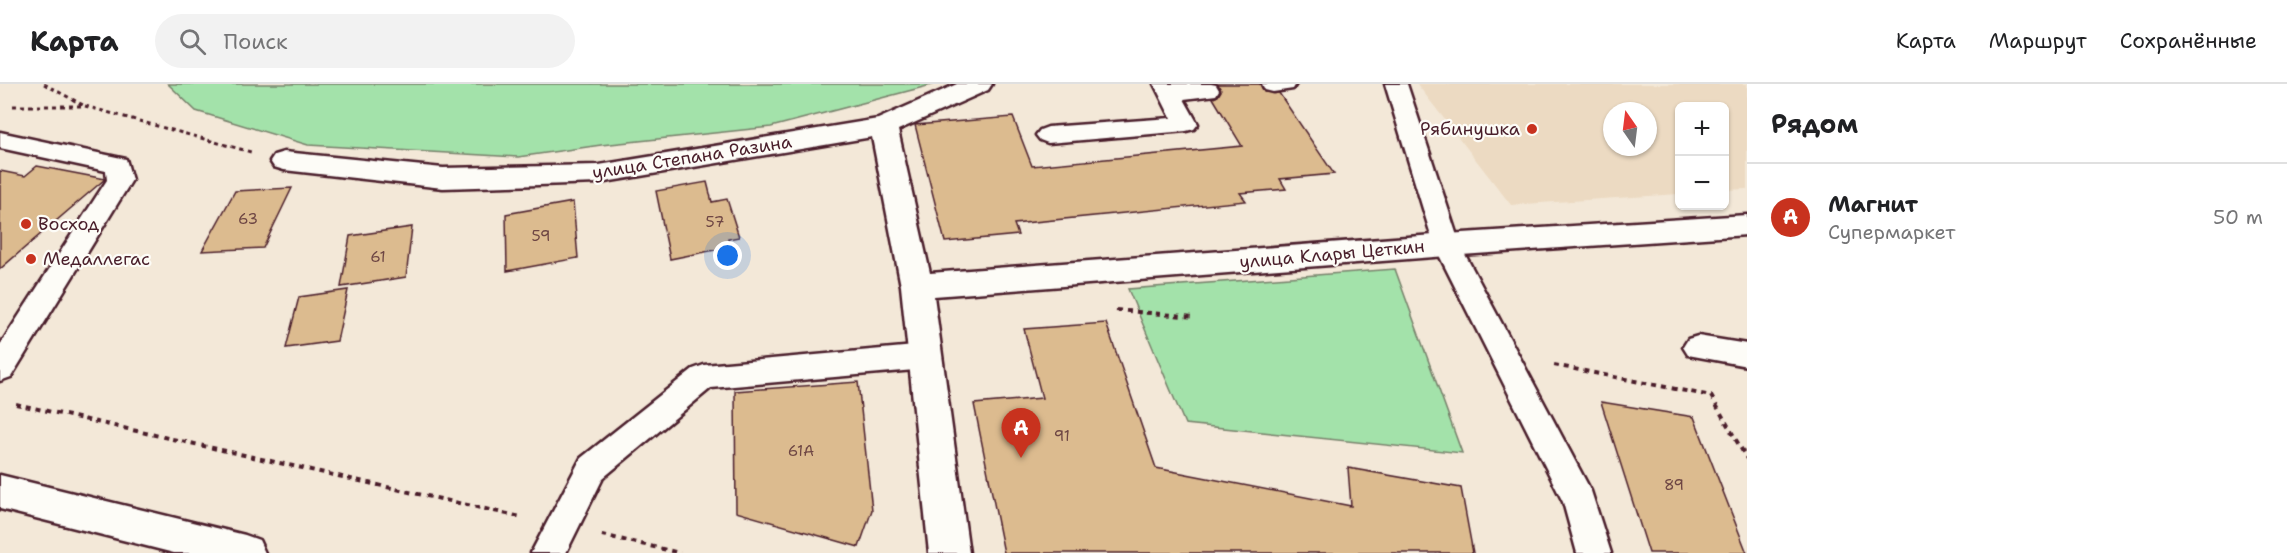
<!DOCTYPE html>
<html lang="ru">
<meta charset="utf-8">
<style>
body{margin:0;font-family:"Shantell Sans",sans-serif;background:#f2f2f2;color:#202124}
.controls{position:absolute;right:18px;top:18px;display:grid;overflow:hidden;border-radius:9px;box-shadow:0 2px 4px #0004}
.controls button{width:54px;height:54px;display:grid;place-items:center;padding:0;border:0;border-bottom:2px solid #e0e0e0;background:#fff;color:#202124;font:30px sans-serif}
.compass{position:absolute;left:1603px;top:18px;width:54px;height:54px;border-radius:50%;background:#fff;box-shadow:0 2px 4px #0004;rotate:346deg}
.you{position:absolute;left:728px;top:172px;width:21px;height:21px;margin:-15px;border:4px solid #fff;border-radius:50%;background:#1a73e8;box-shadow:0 0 0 9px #1a73e833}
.badge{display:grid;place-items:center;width:39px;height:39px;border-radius:50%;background:#c8321e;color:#fff;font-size:20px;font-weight:700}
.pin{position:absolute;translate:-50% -50px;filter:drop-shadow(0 2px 3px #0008)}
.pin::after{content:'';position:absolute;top:32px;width:21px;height:18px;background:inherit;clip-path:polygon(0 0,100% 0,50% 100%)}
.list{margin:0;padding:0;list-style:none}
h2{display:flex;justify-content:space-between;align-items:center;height:78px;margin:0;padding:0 24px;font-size:26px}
h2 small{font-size:20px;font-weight:400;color:#757577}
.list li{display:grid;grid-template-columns:39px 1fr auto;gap:18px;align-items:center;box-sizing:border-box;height:108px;padding:0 24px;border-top:2px solid #e0e0e0}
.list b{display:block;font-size:22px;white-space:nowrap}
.list p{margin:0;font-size:20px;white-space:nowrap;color:#757577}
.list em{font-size:20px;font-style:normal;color:#757577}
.icon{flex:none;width:33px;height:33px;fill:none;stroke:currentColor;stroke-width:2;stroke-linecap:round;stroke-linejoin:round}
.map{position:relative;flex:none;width:1747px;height:469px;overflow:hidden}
header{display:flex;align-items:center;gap:36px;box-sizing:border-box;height:84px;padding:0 30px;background:#fff;border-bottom:2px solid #e0e0e0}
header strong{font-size:28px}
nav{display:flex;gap:33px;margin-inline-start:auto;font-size:21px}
.search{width:420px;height:54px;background:#f2f2f2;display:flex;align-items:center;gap:15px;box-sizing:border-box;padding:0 21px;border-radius:33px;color:#757577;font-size:22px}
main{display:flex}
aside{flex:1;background:#fff}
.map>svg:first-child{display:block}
</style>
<header>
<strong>Карта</strong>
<div class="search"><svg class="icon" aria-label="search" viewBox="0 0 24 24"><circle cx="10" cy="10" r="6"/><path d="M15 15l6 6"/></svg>Поиск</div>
<nav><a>Карта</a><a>Маршрут</a><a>Сохранённые</a></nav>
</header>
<main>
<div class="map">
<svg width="1747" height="469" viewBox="0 0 1747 469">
<rect width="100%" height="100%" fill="#f3e8d8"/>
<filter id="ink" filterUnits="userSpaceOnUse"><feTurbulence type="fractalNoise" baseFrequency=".0167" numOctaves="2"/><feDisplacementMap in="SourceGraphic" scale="12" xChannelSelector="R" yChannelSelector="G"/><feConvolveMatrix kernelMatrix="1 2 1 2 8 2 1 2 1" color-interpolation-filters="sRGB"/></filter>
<g filter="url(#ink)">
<path fill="#ecdac2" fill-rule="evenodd" d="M 1417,0 L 1747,0 L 1747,105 L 1725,106 L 1724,22 L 1680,22 L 1679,110 L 1511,121 ZM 1612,27 L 1648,27 L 1648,63 L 1612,63 Z"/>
<path fill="#a3e2aa" stroke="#76806a" stroke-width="1.5" d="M 168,0 L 935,0 L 771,43 L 601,61 L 518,73 L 308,61 L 196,27 Z
M 1395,185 L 1462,369 L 1185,340 L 1128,205 Z"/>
<path fill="#dcbb8f" stroke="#4a1f2b" stroke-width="1.5" d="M 1218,0 L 1260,0 L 1264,8 L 1279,9 L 1334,90 L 1280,95 L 1286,105 L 1240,109 L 1246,117 L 1014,140 L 1018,151 L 945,158 L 915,41 L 1013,33 L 1032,82 L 1242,62 L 1213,14 L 1218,12 L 1221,7 Z
M 37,82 L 105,95 L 0,185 L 0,87 L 25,92 Z
M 707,98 L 712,118 L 727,115 L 739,153 L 728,155 L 730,163 L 670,175 L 656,107 Z
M 292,104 L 263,164 L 202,167 L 235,107 Z
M 573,118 L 578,174 L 507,187 L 506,130 Z
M 412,143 L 406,193 L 341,203 L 350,152 Z
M 348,206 L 337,257 L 286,264 L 299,213 Z
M 1106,239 L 1156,384 L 1351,422 L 1348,384 L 1461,404 L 1473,469 L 1004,469 L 974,320 L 1042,314 L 1024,245 Z
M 858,298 L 872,426 L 859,463 L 736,428 L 735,307 Z
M 1601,318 L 1694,333 L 1747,469 L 1649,469 Z"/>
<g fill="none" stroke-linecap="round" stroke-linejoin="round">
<defs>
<path id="service" d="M 1154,0 L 1211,0 L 1216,1 L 1219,6 L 1216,11 L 1184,15 L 1198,40 L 1194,45 L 1186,47 L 1048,59 L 1040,56 L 1036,51 L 1040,46 L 1048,43 L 1171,34 Z
M 1262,0 L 1296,0 L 1293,5 L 1273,8 L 1265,6 Z
M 1385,0 L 1407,0 L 1460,161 L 1591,407 L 1611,469 L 1577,469 L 1563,418 L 1434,161 Z
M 0,48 L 126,75 L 132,96 L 11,293 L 0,297 L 0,261 L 107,96 L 106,87 L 0,64 Z
M 1698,252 L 1747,260 L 1747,282 L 1688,271 L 1683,263 L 1688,255 Z
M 926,261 L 936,265 L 941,273 L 936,281 L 926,285 L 711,304 L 603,394 L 566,469 L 531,469 L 581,374 L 693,285 L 704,281 Z"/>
<path id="minor" d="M 957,0 L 992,0 L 988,6 L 898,46 L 930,189 L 1447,150 L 1747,131 L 1747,151 L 1447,172 L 934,212 L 969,469 L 929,469 L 901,202 L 872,53 L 599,99 L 443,104 L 284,86 L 274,83 L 270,77 L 274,71 L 284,68 L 443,84 L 599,81 L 878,35 Z"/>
<path id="secondary" d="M 0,391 L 245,451 L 259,456 L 265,469 L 174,469 L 0,425 Z"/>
</defs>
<use href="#service" stroke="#4a1f2b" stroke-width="5"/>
<use href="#minor" stroke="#4a1f2b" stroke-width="5"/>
<use href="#secondary" stroke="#4a1f2b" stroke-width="5"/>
<path stroke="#4a1f2b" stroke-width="3" stroke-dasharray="4 4" stroke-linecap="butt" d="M 44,0 L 83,21
M 13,22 L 85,22 L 251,68"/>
<path stroke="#4a1f2b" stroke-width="4" stroke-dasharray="5 5" stroke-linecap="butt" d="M 1116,226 L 1195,233
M 1554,281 L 1711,312 L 1747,375
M 16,320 L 521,433
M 602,451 L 680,469"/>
<use href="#service" fill="#fdfcf7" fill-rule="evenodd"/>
<use href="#minor" fill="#fdfcf7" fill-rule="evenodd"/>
<use href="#secondary" fill="#fdfcf7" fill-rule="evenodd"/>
</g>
</g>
<g fill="#c8321e" stroke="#fdfcf7" stroke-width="2">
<circle cx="1532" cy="45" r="6"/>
<circle cx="26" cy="140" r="6"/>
<circle cx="31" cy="175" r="6"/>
</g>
<g text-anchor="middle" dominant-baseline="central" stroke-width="4.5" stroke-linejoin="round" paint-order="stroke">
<g font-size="15" fill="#6e4644">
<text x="248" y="135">63</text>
<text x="715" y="138">57</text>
<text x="541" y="152">59</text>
<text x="378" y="173">61</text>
<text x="1062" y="352">91</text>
<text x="801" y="367">61А</text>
<text x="1674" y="401">89</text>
</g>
<g font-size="18" fill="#4a1f2b" stroke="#fdfcf7" text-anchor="start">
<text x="1520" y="45" text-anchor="end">Рябинушка</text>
<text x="38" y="140">Восход</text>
<text x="43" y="175">Медаллегас</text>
</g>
<g font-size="18" fill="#4a1f2b" stroke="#fdfcf7">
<text transform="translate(692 73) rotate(-9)">улица Степана Разина</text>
<text transform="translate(1332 170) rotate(-5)">улица Клары Цеткин</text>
</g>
</g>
</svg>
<div class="controls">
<button>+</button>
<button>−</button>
</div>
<svg class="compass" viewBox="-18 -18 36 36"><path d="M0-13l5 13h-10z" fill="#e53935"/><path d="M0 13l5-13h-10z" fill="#757577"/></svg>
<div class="you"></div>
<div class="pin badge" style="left:1021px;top:374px">A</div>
</div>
<aside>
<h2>Рядом<small></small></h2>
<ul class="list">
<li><span class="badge">A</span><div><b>Магнит</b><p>Супермаркет</p></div><em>50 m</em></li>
</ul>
</aside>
</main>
